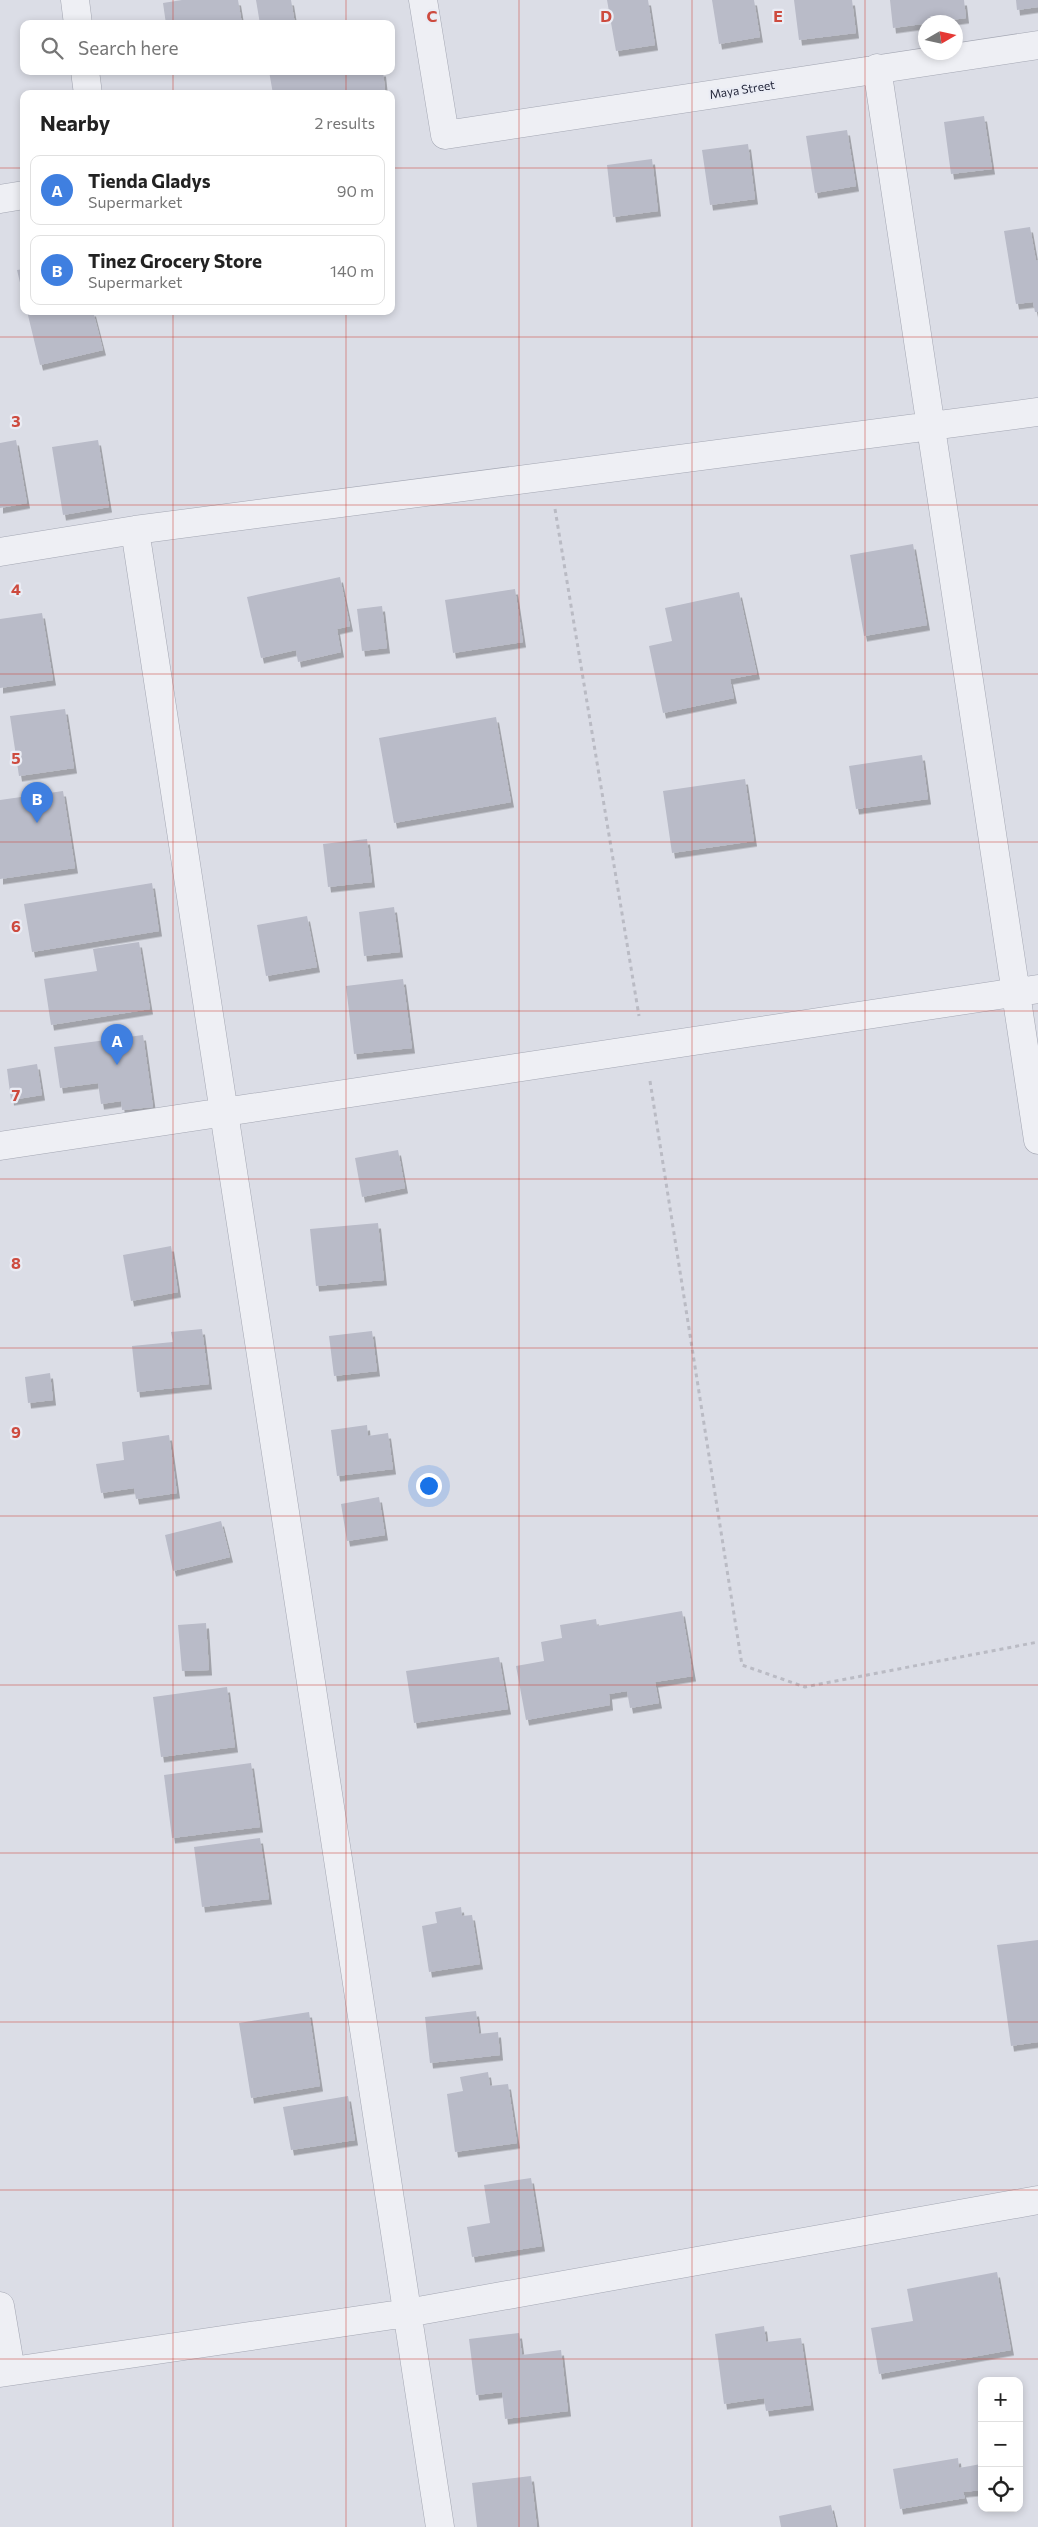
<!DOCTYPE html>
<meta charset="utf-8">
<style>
body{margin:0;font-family:Commissioner,sans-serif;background:#f2f2f2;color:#222}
.controls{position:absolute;right:15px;bottom:15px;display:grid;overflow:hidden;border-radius:10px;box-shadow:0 2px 8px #0003}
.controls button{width:45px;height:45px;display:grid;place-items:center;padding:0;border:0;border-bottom:1px solid #e0e0e0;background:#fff;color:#222;font:25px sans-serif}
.compass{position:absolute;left:918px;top:15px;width:45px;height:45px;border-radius:50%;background:#fff;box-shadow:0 2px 8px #0003;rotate:81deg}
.you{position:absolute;left:428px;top:1485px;width:18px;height:18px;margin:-12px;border:4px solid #fff;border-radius:50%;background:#1a73e8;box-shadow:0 0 0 8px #1a73e833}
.badge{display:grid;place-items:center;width:32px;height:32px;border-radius:50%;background:#cd4a3e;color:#fff;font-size:16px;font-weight:700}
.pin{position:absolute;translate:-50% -41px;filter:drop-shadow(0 1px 2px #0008)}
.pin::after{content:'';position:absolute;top:26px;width:18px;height:15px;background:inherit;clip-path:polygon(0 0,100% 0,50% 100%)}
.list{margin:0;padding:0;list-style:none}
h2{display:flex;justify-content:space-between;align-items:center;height:65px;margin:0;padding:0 20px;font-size:21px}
h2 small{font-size:16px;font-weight:400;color:#767676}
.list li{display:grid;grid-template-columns:32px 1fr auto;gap:15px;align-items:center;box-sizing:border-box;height:70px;margin:0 10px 10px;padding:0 10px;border:1px solid #e0e0e0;border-radius:10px}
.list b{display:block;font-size:19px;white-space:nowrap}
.list p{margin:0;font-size:16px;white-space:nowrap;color:#767676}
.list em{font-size:16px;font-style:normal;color:#767676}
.icon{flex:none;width:28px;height:28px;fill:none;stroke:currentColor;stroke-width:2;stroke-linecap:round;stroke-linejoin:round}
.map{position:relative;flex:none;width:1038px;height:2527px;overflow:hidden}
.search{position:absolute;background:#fff;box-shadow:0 2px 8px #0003;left:20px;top:20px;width:375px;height:55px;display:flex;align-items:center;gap:12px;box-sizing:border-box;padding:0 18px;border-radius:10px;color:#767676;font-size:19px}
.panel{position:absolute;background:#fff;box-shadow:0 2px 8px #0003;left:20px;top:90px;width:375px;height:225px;border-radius:10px}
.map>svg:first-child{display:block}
</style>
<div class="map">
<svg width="1038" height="2527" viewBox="0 0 1038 2527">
<defs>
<filter id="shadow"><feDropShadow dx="3" dy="5.5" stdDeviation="0" flood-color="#0004"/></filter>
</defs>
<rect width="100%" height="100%" fill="#dbdde6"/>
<path fill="#b9bbc8" filter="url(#shadow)" d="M 182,0 L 238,0 L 242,24 L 166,24 L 163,3 Z
M 256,0 L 291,0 L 295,24 L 260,24 Z
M 607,0 L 648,0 L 655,45 L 616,51 Z
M 712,0 L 754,0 L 760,37 L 719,44 Z
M 794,0 L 852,0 L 856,33 L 799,40 Z
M 890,0 L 964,0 L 966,18 L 893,28 Z
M 1016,0 L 1038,0 L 1038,7 L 1017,10 Z
M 269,71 L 383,71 L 385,90 L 374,92 L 375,94 L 273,94 Z
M 984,116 L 992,169 L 951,174 L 944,122 Z
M 847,130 L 856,186 L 815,193 L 806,136 Z
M 748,144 L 755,199 L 710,205 L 702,150 Z
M 652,159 L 658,211 L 613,217 L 607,165 Z
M 1030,227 L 1036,261 L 1038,260 L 1038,312 L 1035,312 L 1033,302 L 1016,304 L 1004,231 Z
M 24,269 L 24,295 L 23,295 L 17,270 Z
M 27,311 L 93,311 L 103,350 L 40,365 Z
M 16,440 L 27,503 L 0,508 L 0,443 Z
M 98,440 L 109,507 L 63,515 L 52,447 Z
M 913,544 L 927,625 L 864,636 L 850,555 Z
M 340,577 L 350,626 L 337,629 L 341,652 L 298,662 L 296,650 L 261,658 L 247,597 Z
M 515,589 L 523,642 L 453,653 L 445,600 Z
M 739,592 L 757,674 L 730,679 L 734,698 L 663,713 L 649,646 L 672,641 L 665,608 Z
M 382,606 L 387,648 L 362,651 L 357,609 Z
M 42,613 L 53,680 L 0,688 L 0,619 Z
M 65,709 L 74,768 L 19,776 L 10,716 Z
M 496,717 L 511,802 L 394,823 L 379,738 Z
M 922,755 L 928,799 L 856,809 L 849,766 Z
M 745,779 L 754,841 L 672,853 L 663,791 Z
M 63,791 L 75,868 L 0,879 L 0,800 Z
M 367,839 L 372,882 L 328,887 L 323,844 Z
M 152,883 L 159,931 L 32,952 L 24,904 Z
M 394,907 L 400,952 L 364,956 L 359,912 Z
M 307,916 L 317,967 L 266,976 L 257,925 Z
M 139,942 L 150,1009 L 51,1025 L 44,979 L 97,971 L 93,949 Z
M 403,979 L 412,1048 L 354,1054 L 346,986 Z
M 143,1035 L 153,1107 L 122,1110 L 121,1101 L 101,1104 L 98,1083 L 60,1088 L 54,1047 Z
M 37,1064 L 42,1095 L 11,1100 L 7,1069 Z
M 398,1150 L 405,1188 L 362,1197 L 355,1158 Z
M 378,1223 L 384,1280 L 316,1286 L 310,1229 Z
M 171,1246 L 178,1292 L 131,1301 L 123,1255 Z
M 202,1329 L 209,1384 L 137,1392 L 132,1346 L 173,1342 L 171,1332 Z
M 372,1331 L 377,1371 L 334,1376 L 329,1336 Z
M 50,1373 L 53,1400 L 28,1403 L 25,1377 Z
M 367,1425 L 368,1436 L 388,1433 L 393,1469 L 337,1476 L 331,1430 Z
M 169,1435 L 177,1493 L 136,1499 L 134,1488 L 101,1493 L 96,1464 L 124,1460 L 122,1442 Z
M 379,1497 L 385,1535 L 347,1541 L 341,1504 Z
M 221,1521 L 230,1557 L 173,1571 L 165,1535 Z
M 682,1611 L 693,1676 L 655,1682 L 659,1703 L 630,1708 L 627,1691 L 609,1694 L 610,1705 L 526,1720 L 516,1666 L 544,1661 L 541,1642 L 562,1638 L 560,1625 L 596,1619 L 597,1626 Z
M 206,1623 L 209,1670 L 182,1671 L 178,1625 Z
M 499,1657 L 508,1709 L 414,1723 L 406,1671 Z
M 227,1687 L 235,1747 L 161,1757 L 153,1697 Z
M 251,1763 L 260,1827 L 172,1838 L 164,1775 Z
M 260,1838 L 269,1899 L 202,1907 L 194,1847 Z
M 461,1907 L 462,1916 L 472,1915 L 480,1964 L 429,1972 L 422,1926 L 437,1923 L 435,1912 Z
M 1038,1940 L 1038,2042 L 1011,2046 L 997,1945 Z
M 476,2011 L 479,2034 L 498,2032 L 500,2055 L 430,2063 L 425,2017 Z
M 309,2012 L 320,2086 L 251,2098 L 239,2023 Z
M 488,2072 L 490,2086 L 508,2084 L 517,2143 L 455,2152 L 447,2094 L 463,2091 L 460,2077 Z
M 348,2096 L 355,2140 L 291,2150 L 283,2107 Z
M 531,2178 L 542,2246 L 472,2257 L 467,2227 L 490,2223 L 484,2185 Z
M 997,2272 L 1011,2350 L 879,2374 L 871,2328 L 913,2321 L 907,2289 Z
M 764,2326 L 766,2342 L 801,2338 L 811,2405 L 766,2411 L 764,2398 L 724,2404 L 715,2334 Z
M 519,2333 L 522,2355 L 561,2350 L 568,2411 L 505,2419 L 502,2392 L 476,2395 L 469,2339 Z
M 958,2458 L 959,2468 L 981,2464 L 982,2490 L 963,2492 L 965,2498 L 900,2509 L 893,2469 Z
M 531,2476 L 537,2527 L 477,2527 L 472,2483 Z
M 831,2505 L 836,2527 L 781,2527 L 779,2516 Z"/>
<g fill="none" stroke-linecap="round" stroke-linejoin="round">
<defs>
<path id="minor" d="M 75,0 L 78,24
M 423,0 L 445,135 L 1038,45
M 877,68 L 1038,1140
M 85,71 L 88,94
M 0,199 L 24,195
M 135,530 L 440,2527
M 0,552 L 135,530 L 1038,412
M 0,1146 L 1038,989
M 0,2306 L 11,2371
M 0,2373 L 407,2313 L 1038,2200"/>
</defs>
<use href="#minor" stroke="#a4a7b3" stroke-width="29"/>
<path stroke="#babbc4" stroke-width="3" stroke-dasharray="4 4" stroke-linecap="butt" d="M 555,509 L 639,1016
M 650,1081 L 742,1665 L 805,1687 L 1038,1642"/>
<use href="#minor" stroke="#eeeff4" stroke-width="28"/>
</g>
<path fill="none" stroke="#cd4a3e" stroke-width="1" stroke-opacity="0.55" d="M 173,0 L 173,24M 346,0 L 346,24M 519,0 L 519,2527M 692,0 L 692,2527M 865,0 L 865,2527M 173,71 L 173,94M 346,71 L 346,94M 0,168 L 24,168M 391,168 L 1038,168M 173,311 L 173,2527M 346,311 L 346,2527M 0,337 L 1038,337M 0,505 L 1038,505M 0,674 L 1038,674M 0,842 L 1038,842M 0,1011 L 1038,1011M 0,1179 L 1038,1179M 0,1348 L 1038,1348M 0,1516 L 1038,1516M 0,1685 L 1038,1685M 0,1853 L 1038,1853M 0,2022 L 1038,2022M 0,2190 L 1038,2190M 0,2359 L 1038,2359"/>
<g text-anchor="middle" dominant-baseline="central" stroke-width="4.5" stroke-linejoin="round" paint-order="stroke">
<g font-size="12" fill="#25283c" stroke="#eaecf4">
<text transform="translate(742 89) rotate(-9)">Maya Street</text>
</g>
</g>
<g font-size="16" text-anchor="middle" font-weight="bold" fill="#cd4a3e" stroke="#eaecf4" stroke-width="4.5" stroke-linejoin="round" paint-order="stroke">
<text x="432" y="22">C</text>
<text x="606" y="22">D</text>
<text x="778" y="22">E</text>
<text x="16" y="427">3</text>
<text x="16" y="595">4</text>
<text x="16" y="764">5</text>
<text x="16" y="932">6</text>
<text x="16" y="1101">7</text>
<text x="16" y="1269">8</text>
<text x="16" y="1438">9</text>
</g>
</svg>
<div class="controls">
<button>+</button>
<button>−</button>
<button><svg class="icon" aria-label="locate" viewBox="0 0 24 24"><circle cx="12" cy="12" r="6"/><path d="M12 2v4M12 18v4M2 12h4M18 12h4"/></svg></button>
</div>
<svg class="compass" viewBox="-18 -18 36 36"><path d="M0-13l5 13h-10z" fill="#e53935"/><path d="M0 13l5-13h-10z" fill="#767676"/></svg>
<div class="you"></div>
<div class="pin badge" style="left:117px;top:1065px;background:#3f7fe0">A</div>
<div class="pin badge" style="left:37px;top:823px;background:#3f7fe0">B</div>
<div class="search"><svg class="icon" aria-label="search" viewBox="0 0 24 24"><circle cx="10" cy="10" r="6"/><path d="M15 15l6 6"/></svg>Search here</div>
<section class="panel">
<h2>Nearby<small>2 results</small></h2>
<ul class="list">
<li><span class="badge" style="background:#3f7fe0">A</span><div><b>Tienda Gladys</b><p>Supermarket</p></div><em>90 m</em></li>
<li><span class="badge" style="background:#3f7fe0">B</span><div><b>Tinez Grocery Store</b><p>Supermarket</p></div><em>140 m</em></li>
</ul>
</section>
</div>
